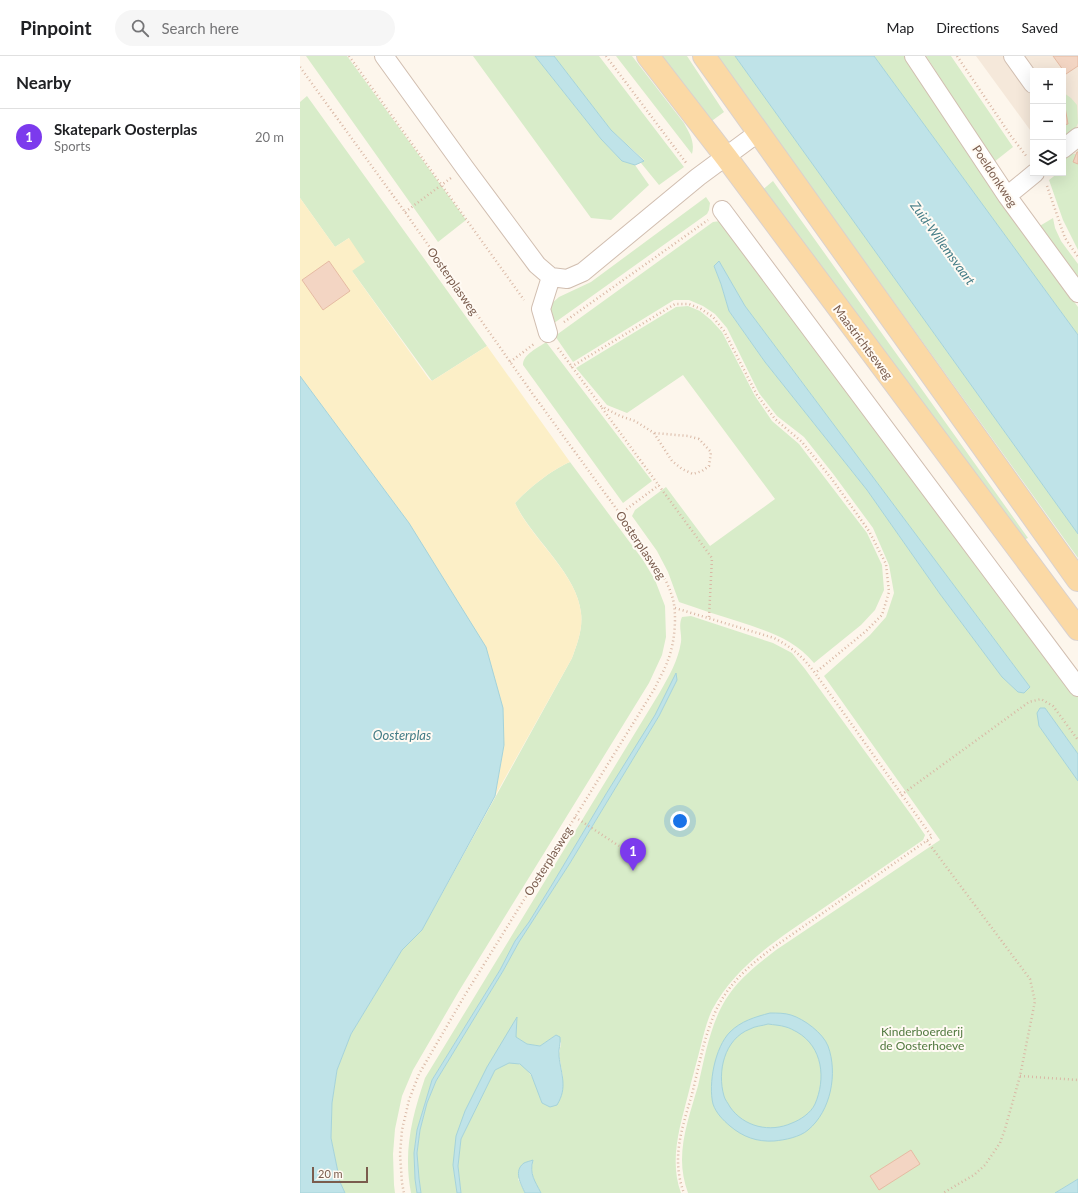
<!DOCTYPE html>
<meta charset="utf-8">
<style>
body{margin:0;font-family:Lato,sans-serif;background:#f6f6f6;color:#202124}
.controls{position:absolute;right:12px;top:12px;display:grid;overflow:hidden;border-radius:0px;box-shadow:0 4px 16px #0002}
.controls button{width:36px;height:36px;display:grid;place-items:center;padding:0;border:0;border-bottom:1px solid #e0e0e0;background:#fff;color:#202124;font:20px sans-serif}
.scale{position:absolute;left:12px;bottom:10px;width:56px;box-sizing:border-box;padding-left:4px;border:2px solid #7a5c4d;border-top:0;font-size:11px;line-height:14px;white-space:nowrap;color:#7a5c4d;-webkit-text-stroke:3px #fffaf3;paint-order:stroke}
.you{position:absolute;left:380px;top:765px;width:14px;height:14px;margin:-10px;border:3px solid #fff;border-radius:50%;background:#1a73e8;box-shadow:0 0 0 6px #1a73e833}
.badge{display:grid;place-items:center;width:26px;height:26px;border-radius:50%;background:#7c3aed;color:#fff;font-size:13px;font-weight:700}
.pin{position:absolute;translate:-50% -33px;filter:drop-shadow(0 1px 2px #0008)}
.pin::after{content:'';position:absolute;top:21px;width:14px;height:12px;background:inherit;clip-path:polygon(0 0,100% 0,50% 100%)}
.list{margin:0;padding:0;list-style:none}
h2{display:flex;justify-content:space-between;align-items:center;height:52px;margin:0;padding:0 16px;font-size:17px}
h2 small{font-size:13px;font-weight:400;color:#757577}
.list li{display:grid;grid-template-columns:26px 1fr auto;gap:12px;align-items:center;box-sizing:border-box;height:56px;padding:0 16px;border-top:1px solid #e0e0e0}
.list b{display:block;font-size:15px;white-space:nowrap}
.list p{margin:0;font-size:13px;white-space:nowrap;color:#757577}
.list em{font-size:13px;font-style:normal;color:#757577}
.icon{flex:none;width:22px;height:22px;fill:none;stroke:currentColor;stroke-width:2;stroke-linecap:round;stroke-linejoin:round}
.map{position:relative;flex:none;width:778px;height:1137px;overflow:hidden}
header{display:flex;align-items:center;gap:24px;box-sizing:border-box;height:56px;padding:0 20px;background:#fff;border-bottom:1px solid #e0e0e0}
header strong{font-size:19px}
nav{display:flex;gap:22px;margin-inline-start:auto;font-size:14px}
.search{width:280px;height:36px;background:#f6f6f6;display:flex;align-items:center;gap:10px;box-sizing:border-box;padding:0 14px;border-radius:22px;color:#757577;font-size:15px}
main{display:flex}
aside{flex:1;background:#fff}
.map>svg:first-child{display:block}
</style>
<header>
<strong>Pinpoint</strong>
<div class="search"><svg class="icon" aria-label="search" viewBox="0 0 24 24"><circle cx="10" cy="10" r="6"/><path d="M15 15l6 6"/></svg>Search here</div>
<nav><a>Map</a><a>Directions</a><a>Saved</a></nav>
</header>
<main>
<aside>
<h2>Nearby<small></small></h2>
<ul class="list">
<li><span class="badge">1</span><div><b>Skatepark Oosterplas</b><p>Sports</p></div><em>20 m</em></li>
</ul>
</aside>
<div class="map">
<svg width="778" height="1137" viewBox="0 0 778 1137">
<rect width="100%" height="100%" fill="#fdf6ec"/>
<path fill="#f5e8da" d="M 676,0 L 778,0 L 778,143 L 763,117 L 763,15 L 733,15 L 733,78 Z"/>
<path fill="#d8ecc9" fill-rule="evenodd" d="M 6,0 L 47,0 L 166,164 L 138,186 Z
M 173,0 L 235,0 L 301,83 L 322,105 L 335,109 L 349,129 L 311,164 L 291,162 Z
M 254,0 L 299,0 L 384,111 L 359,129 L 341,107 L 344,104 L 311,74 Z
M 316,0 L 332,0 L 384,67 C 390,78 395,86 392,98 Z
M 357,0 L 387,0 L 424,56 L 409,67 Z
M 417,0 L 435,0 L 778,478 L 778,502 Z
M 574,0 L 607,0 L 694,135 L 778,251 L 778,279 Z
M 626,0 L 651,0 L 713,91 L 694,106 Z
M 764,37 L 771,42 L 777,49 L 778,67 L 775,74 L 763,83 L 763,38 Z
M 7,40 L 187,290 L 132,325 L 52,215 L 49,182 L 35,191 L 0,142 L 0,46 Z
M 778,94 L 778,194 L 763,164 L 749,124 L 758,117 L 763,117 L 763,102 L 771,98 L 776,98 Z
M 473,125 L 728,482 L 721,485 L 460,136 Z
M 406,141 L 410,147 L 409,154 L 407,158 L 250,270 L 249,263 L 251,248 L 259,241 L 291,226 Z
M 753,162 L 755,172 L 761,185 L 778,208 L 778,226 L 738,171 Z
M 420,165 L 430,175 L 778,641 L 778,698 L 745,652 L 739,670 L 778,725 L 778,1123 L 755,1137 L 388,1137 C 384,1126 382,1115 382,1104 C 382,1079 391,1054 398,1030 C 405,1000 410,969 426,943 C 438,923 458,908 476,894 L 640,784 L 524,620 L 570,579 L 586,561 L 594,537 L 589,509 L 573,472 L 534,419 L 504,381 L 477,360 L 459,337 L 427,272 L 415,258 L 403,250 L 389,244 L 374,244 L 273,306 L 255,280 L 413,166 ZM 419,205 L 445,250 L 730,631 L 724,637 L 718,636 L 702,621 L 640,538 L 567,434 L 465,306 L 429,255 L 421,228 L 414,210 Z
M 388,250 L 400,255 L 411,264 L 422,276 L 455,340 L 472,365 L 499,388 L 567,477 L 582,509 L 584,534 L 575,554 L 561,569 L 514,607 C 493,582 467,575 437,565 C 418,559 399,553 379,546 L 368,516 L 357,495 L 332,460 L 335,454 L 366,431 L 410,490 L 475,443 L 383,319 L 327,357 L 307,349 L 276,312 L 376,251 Z
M 246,286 L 352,425 L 323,447 L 223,309 C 223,298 238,292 246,286 Z
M 270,406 L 343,504 L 355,524 L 365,550 L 366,581 L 362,599 L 349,627 L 159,935 L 113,1014 L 102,1040 L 95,1073 L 93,1098 L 94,1129 L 95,1137 L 45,1137 L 40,1126 L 31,1082 L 32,1047 L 37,1014 L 51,978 L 102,894 L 122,874 L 272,602 C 277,588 283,573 281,557 C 277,517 231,482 215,447 C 229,432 251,414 270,406 Z
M 391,560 L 473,587 L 492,597 L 505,613 L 612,760 L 625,779 L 623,784 C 590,806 558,829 525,851 C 483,880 437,907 412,954 C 407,965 404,977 401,989 C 397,1005 392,1022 388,1039 C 380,1070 369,1105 381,1137 L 241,1137 C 234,1124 230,1119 233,1104 L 218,1123 L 225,1137 L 161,1137 L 158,1110 L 161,1083 L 195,1014 C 199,1012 204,1008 209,1007 C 230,1004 237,1032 242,1047 L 263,1022 L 259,998 L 261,987 L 256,979 L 240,990 L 227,988 L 216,981 L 217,962 L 165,1055 L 153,1109 L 157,1137 L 121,1137 L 119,1122 L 117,1097 L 120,1074 L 127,1047 L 136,1025 L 203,915 L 219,886 L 270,807 L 359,660 L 377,624 L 376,618 L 356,659 L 306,738 L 253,827 L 229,866 L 215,885 L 200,914 L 132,1024 L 117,1074 L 114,1097 L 115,1123 L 117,1137 L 111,1137 C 103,1095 112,1061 125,1022 L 360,636 C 369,620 378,605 381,586 C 382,577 378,570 382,561 Z"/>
<path fill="#fcefc7" d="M 0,142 L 35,191 L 49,182 L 65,206 L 52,215 L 129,323 L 132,325 L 187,290 L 270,406 C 251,414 229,432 215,447 C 231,483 277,517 281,557 C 283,573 277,588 272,602 L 195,740 L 204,689 L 109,467 L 0,320 Z"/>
<path fill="#bfe3e8" stroke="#a5d3da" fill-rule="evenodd" d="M 235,0 L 254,0 L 311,74 L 344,105 L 335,109 L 322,105 L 301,83 Z
M 435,0 L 574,0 L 778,279 L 778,478 Z
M 419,205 L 445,250 L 730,631 L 724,637 L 718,636 L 702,621 L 640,538 L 567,434 L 465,306 L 429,255 L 421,228 L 414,210 Z
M 0,320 L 109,467 L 186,591 L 203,652 L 204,689 L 195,740 L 122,874 L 102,894 L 51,978 L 37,1014 L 32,1047 L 31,1082 L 40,1126 L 45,1137 L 0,1137 Z
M 376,617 L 377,624 L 359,660 L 270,807 L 219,886 L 203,915 L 136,1025 L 127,1047 L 120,1074 L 117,1097 L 119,1122 L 121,1137 L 117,1137 L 115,1123 L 114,1097 L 117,1074 L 132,1024 L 200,914 L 215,885 L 229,866 L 253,827 L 306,738 L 355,659 Z
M 740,652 L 745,652 L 778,698 L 778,725 L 739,670 L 737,657 Z
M 470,957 C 477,957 485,957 491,959 C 504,963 523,977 528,990 C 538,1017 531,1055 508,1074 C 500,1081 485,1084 474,1085 C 457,1086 443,1081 430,1070 C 423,1064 416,1057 413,1048 C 408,1028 415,991 430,976 C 441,965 455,961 470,957 ZM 468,968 C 474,969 480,969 486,971 C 490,972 493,974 497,976 C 523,991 526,1023 515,1048 C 511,1057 500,1064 492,1067 C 470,1077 444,1071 430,1051 C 428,1047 425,1044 424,1040 C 417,1016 424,983 450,973 C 455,970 462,970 468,968 Z
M 217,961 L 216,981 L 227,988 L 240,990 L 256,979 L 260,981 C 261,988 258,993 259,1000 C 261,1019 268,1031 257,1049 L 250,1051 L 242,1047 L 231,1018 L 220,1008 L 209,1007 L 195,1014 L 161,1083 L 158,1110 L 161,1137 L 157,1137 L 153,1109 L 156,1080 L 165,1055 L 187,1011 Z
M 233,1104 C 229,1118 235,1125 241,1137 L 225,1137 C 221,1128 213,1115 224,1107 C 226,1106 230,1105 233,1104 Z
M 778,1123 L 778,1137 L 755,1137 Z"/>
<path fill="#f3d5c3" stroke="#e6bba3" d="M 753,0 L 778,0 L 778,10 L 766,18 Z
M 765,51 L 768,68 L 763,69 L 763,52 Z
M 777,96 L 778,96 L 778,108 L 773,106 Z
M 29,205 L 50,235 L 23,254 L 2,224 Z
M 611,1094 L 620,1108 L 579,1134 L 570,1120 Z"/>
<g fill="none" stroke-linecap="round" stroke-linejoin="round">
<defs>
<path id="minor" d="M 84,0 L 165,112 L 237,209 L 251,221 L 267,223 L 283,216 L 398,121 L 459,76
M 614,0 L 707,140 L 778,237
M 713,0 L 733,28
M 763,93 L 778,81
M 707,140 L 735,117
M 422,154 L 778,631
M 248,277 L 241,253 L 251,221"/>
<path id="major" d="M 348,0 L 426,101 L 778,573
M 404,0 L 778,524"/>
</defs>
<use href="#minor" stroke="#d1beb0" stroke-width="20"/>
<use href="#major" stroke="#dad1cd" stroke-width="24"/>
<path stroke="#d9b8a5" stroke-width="2.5" stroke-dasharray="1 3" stroke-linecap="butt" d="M 49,0 L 224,244
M 306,0 L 387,108
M 657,0 L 711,80 L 727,101
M 0,11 L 105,156 L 232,337 L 350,499 C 358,511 366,523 371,537 C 378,554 375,587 368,604 C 365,613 359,623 355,632 L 165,939 L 119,1018 L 109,1044 L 102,1074 L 100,1098 L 102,1127 L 104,1137
M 747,130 L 765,182 L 778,201
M 105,156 L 151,122
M 264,266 L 408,164
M 258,292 L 301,350 L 320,360 L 335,365 L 354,377 L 372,405 L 382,413 L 393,418 L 402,415 L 409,410 L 411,396 L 399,383 L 388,380 L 354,377
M 210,306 L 234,288
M 271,311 L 375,248 L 389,248 L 401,253 L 413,261 L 424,275 L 457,339 L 475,363 L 502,386 L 531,422 L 569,475 L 586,508 L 589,536 L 582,559 L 566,575 L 515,617
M 302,352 L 412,502 L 409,561
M 320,458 L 359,429
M 375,552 L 474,582 C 493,592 502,600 515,617 L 632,781 L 474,891 C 455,905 437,920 424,940 C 406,967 400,1007 392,1038 C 386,1059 378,1082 378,1104 C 378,1115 380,1127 384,1137
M 601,739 L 729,646 L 741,643 L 753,650 L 778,684
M 275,761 L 319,790
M 627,785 L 730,923 L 735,945 L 720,1020 L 705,1073 L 700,1087 L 685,1109 L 674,1119 L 643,1137
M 720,1020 L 778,1024"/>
<use href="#minor" stroke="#fff" stroke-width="18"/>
<use href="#major" stroke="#fbd9a5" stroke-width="22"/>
</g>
<g text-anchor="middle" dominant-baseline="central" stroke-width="4" stroke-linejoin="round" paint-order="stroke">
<g font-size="12" fill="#7a5c4d" stroke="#fffaf3">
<text transform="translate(695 120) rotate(57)">Poeldonkweg</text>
<text transform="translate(153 225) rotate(55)">Oosterplasweg</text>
<text transform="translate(563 286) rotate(53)">Maastrichtseweg</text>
<text transform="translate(341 489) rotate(56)">Oosterplasweg</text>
<text transform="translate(248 805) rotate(-58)">Oosterplasweg</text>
</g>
<g font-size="12" fill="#537a41" stroke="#fffaf3">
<text x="622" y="975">Kinderboerderij<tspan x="622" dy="14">de Oosterhoeve</tspan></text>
</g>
<g font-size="13" font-style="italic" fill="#437c86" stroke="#fffaf3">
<text transform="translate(643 187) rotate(54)">Zuid-Willemsvaart</text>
<text x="102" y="679">Oosterplas</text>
</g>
</g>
</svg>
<div class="controls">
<button>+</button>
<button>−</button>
<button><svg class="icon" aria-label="layers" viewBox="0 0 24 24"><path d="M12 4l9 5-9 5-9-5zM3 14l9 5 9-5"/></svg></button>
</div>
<div class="scale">20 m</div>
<div class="you"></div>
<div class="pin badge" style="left:333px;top:815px">1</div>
</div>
</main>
